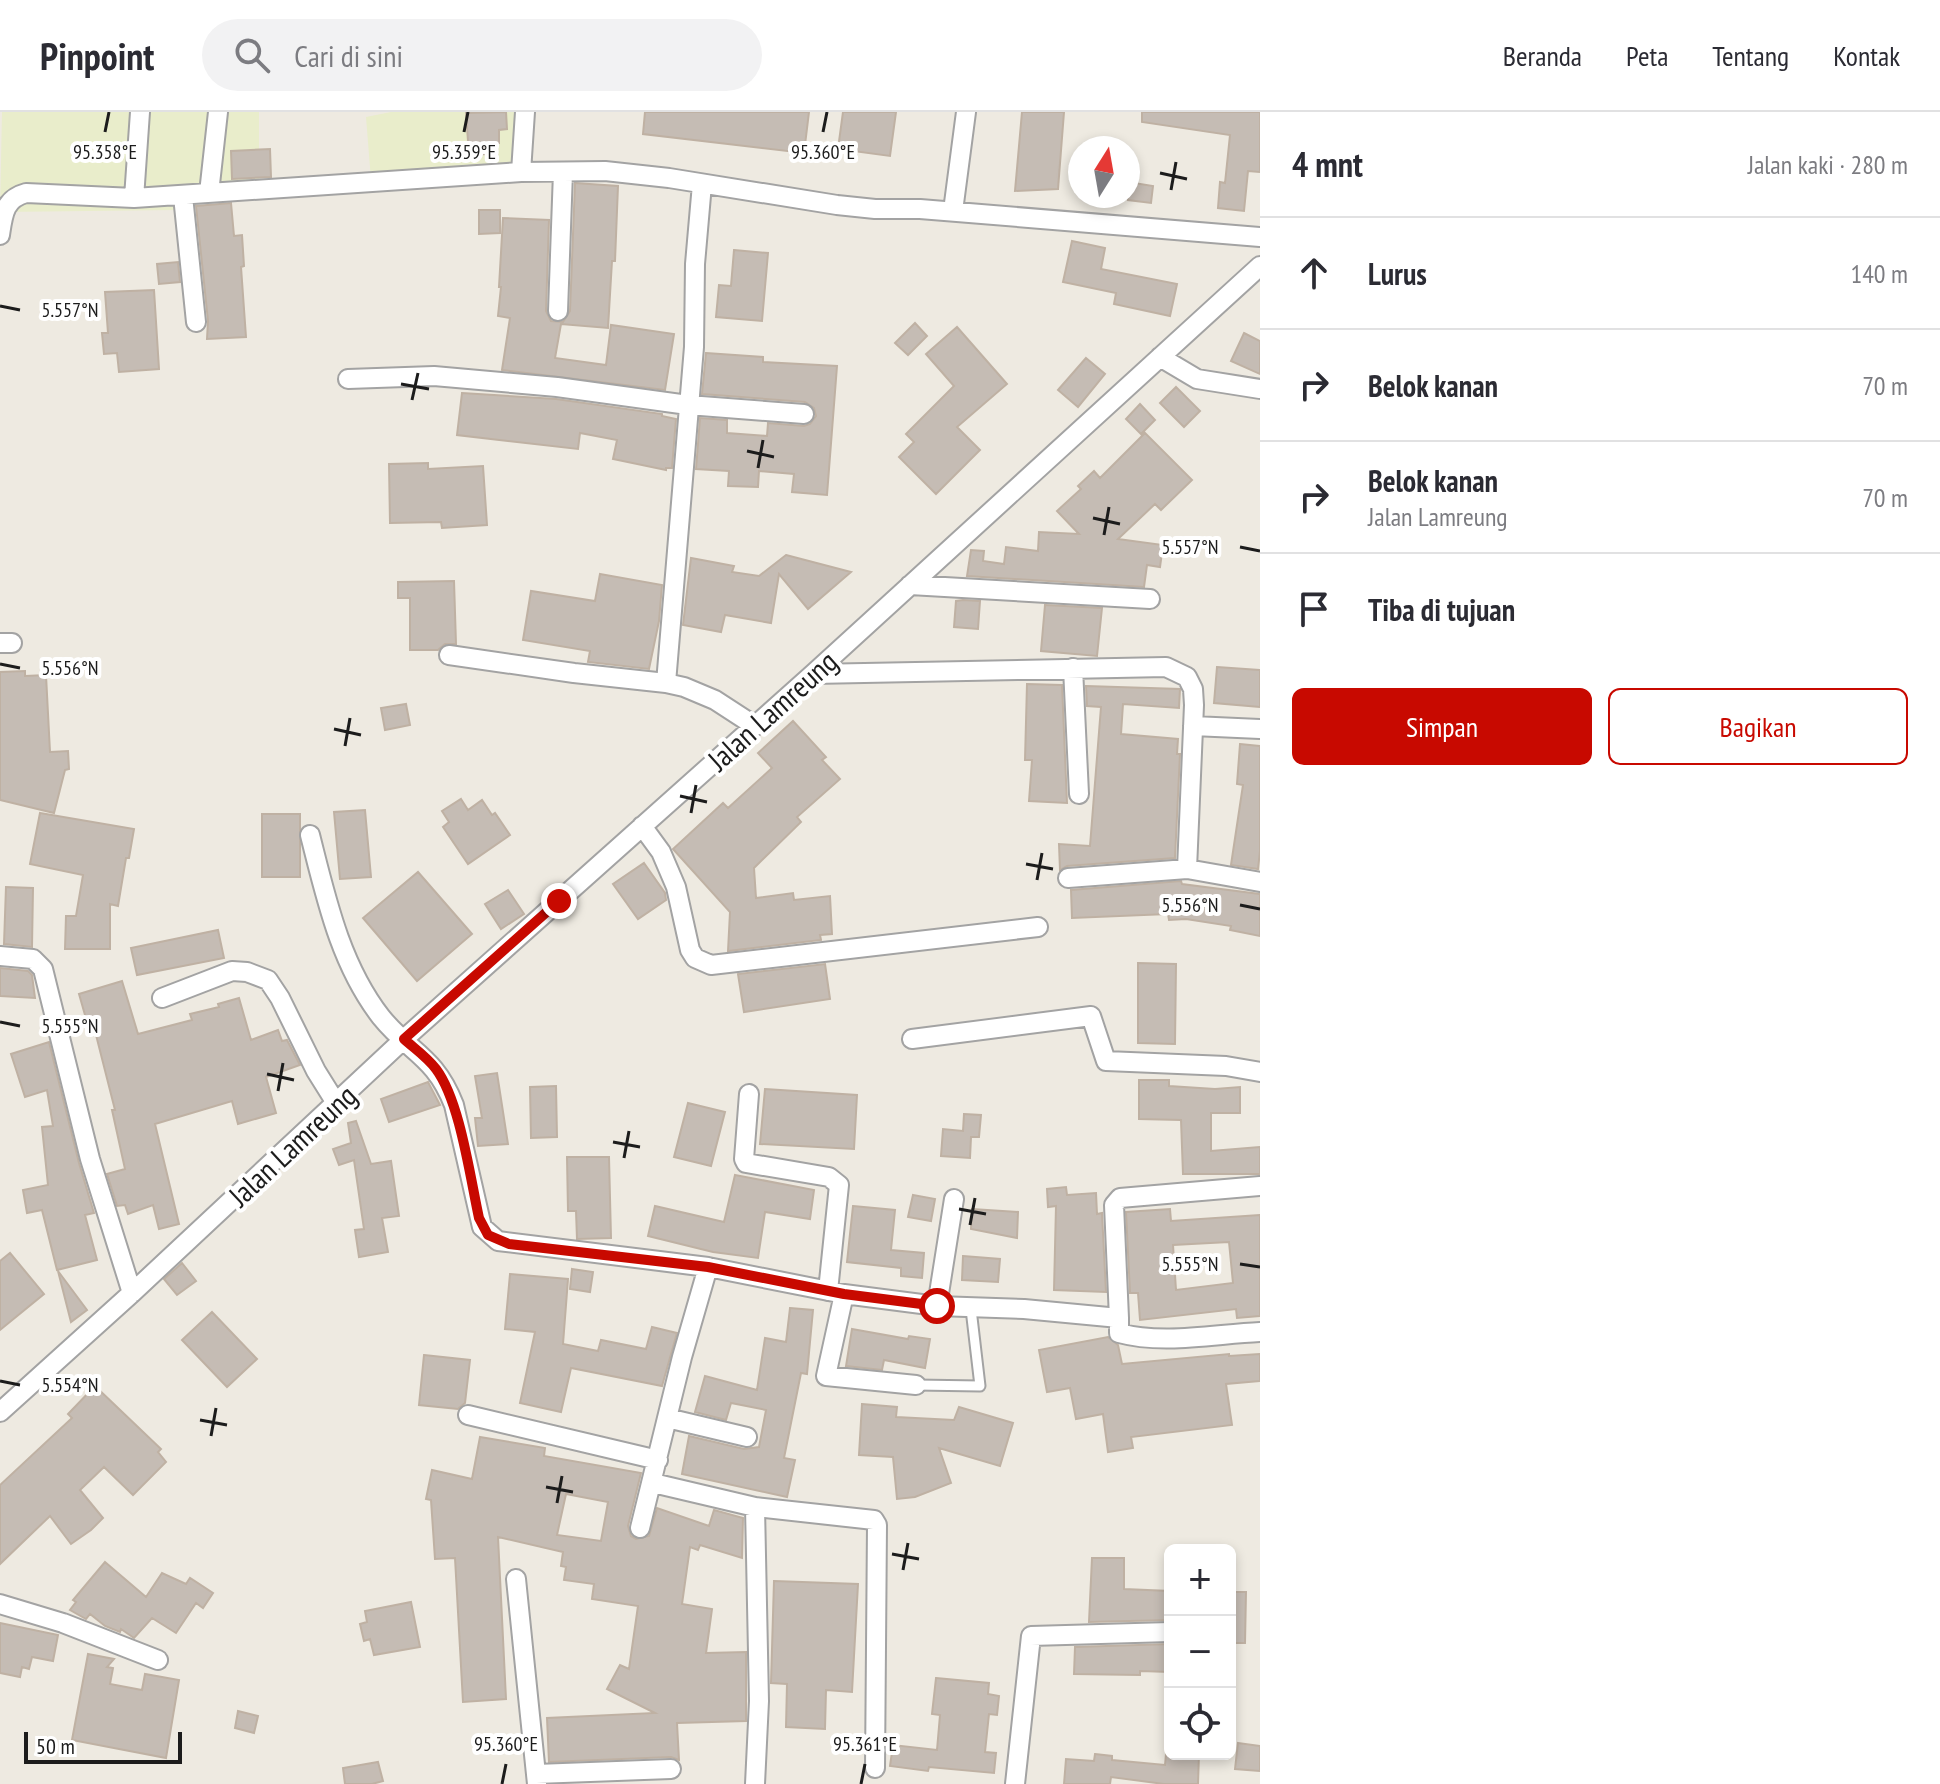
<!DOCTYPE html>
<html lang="id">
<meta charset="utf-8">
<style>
body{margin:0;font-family:"PT Sans Narrow",sans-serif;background:#f2f2f3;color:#2b2b33}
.controls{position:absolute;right:24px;bottom:24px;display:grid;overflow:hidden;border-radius:12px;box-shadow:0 4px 12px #0003}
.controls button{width:72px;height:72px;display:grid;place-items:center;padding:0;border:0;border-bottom:2px solid #e1e1e2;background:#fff;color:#2b2b33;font:40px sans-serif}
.compass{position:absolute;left:1068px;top:24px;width:72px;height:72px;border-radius:50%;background:#fff;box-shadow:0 4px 12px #0003;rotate:11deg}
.scale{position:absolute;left:24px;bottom:20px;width:158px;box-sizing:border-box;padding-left:8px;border:4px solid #1c1c1c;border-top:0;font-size:22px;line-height:28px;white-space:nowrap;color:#1c1c1c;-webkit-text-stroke:6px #fff;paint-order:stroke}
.stop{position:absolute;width:24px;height:24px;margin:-18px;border:6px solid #c80900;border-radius:50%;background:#fff}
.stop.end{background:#c80900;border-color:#fff;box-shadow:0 2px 8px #0008}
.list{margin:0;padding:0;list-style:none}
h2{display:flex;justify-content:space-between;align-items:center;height:104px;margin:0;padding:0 32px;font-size:34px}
h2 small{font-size:26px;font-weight:400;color:#7c7c81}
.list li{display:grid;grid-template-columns:52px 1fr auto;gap:24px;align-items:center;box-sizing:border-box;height:112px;padding:0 32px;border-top:2px solid #e1e1e2}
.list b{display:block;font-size:30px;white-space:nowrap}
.list p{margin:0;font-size:26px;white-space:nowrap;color:#7c7c81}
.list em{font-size:26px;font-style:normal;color:#7c7c81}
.actions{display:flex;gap:16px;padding:24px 32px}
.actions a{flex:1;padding:18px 0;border:2px solid #c80900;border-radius:12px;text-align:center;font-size:28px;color:#c80900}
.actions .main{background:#c80900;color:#fff}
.icon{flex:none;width:44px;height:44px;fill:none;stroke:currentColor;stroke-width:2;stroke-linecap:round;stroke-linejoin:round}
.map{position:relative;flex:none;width:1260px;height:1672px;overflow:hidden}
header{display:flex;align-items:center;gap:48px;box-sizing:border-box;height:112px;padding:0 40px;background:#fff;border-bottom:2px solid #e1e1e2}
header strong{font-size:38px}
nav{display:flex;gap:44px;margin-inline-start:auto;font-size:28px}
.search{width:560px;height:72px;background:#f2f2f3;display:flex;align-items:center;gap:20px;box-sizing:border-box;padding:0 28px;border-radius:44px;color:#7c7c81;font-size:30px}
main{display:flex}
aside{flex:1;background:#fff}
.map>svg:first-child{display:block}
</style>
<header>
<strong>Pinpoint</strong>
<div class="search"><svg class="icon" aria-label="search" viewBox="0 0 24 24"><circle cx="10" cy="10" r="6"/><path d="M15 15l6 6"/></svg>Cari di sini</div>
<nav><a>Beranda</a><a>Peta</a><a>Tentang</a><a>Kontak</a></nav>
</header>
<main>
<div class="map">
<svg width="1260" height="1672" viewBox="0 0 1260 1672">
<rect width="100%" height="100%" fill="#eeeae1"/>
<path fill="#e9edcb" d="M 2,0 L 259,0 L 259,77 L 183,76 L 176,98 L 0,100 Z
M 391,0 L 515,0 L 517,53 L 371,68 L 366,5 Z"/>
<path fill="#c5bcb4" stroke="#bfb1a3" stroke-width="2" fill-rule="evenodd" d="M 506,0 L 507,17 L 499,18 L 499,31 L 487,32 L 488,42 L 469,43 L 466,1 Z
M 645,0 L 809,0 L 804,41 L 643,22 Z
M 843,0 L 896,0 L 890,44 L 838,37 Z
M 1022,0 L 1064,0 L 1058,77 L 1015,79 Z
M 1142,0 L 1260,0 L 1260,60 L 1248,59 L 1244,99 L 1218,96 L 1220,70 L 1225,71 L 1230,23 L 1142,10 Z
M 270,37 L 271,65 L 232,67 L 231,39 Z
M 1128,70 L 1153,74 L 1151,91 L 1128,88 Z
M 575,71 L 618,74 L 615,149 L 612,149 L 608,216 L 561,212 L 555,246 L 606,253 L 611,213 L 674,222 L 665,278 L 502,258 L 510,206 L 498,204 L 501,175 L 499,175 L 503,106 L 549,108 L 546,199 L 551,209 L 563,210 L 570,199 Z
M 231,91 L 234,124 L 242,123 L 244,154 L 241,155 L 246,225 L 207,227 L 208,209 L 196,94 Z
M 479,98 L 500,98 L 500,121 L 479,122 Z
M 1072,129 L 1105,136 L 1101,157 L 1177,172 L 1170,204 L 1114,192 L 1116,181 L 1063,170 Z
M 734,138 L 768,141 L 762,209 L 716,205 L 719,173 L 731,174 Z
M 178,150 L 180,170 L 159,172 L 157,152 Z
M 154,178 L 159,257 L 119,260 L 117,241 L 104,242 L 102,221 L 108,221 L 105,180 Z
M 915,211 L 927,224 L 908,243 L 895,231 Z
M 957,215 L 1007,272 L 957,315 L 980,338 L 936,382 L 899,345 L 914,330 L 906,322 L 954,274 L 926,242 Z
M 1244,221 L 1260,229 L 1260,262 L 1231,249 Z
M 706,241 L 763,245 L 763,250 L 837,254 L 827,383 L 792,380 L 794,362 L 759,359 L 758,375 L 728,374 L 729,359 L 696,357 L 700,306 L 727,308 L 727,321 L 767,324 L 768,311 L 804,314 L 810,312 L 816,304 L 814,296 L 805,290 L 702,282 Z
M 1086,246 L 1105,262 L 1078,295 L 1058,278 Z
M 1176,275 L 1200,299 L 1184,315 L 1160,291 Z
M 462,281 L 556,287 L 662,302 L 662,304 L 676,307 L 672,356 L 666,356 L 666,358 L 613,347 L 617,328 L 580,321 L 578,337 L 457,323 Z
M 1140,292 L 1155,308 L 1141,322 L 1126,307 Z
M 1145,321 L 1192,368 L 1161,398 L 1155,392 L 1118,427 L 1163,433 L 1160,455 L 1147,453 L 1144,475 L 967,464 L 971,438 L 984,439 L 983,449 L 1004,452 L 1006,435 L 1038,439 L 1039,420 L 1079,422 L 1057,399 L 1081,377 L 1078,374 L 1094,359 L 1100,366 Z
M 428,351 L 428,357 L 483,354 L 487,413 L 442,416 L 441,410 L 390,411 L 389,352 Z
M 786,443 L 851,460 L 808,497 L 779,462 L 771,511 L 725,503 L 721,520 L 683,513 L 691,446 L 734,454 L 732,460 L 759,464 Z
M 600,462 L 662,473 L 659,509 L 649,557 L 588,550 L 590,539 L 523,528 L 531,479 L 595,489 Z
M 454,469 L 456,532 L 445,532 L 438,538 L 410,538 L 410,486 L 398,486 L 398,470 Z
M 963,488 L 980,489 L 978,517 L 954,515 L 956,489 Z
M 1045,493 L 1102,496 L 1097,544 L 1041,539 Z
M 1217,555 L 1260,558 L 1260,595 L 1214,591 Z
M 25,559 L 25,564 L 46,563 L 50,640 L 68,639 L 69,657 L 65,658 L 54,701 L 0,688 L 0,560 Z
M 1027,572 L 1062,573 L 1067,691 L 1029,689 L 1032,648 L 1025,648 Z
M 1086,574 L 1180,577 L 1179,596 L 1123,592 L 1121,622 L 1178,627 L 1177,642 L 1180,642 L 1175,746 L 1067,754 L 1060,758 L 1059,732 L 1090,734 L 1101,595 L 1087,594 Z
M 406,592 L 410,613 L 385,618 L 381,596 Z
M 793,609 L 826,645 L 822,648 L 840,667 L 797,705 L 801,710 L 754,756 L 756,786 L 793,781 L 794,788 L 830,784 L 832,822 L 820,823 L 821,828 L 728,839 L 730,800 L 673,737 L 723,691 L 728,696 L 772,656 L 758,641 Z
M 1240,632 L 1260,634 L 1260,739 L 1258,757 L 1231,753 L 1243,673 L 1237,672 Z
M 461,687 L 468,698 L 482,688 L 492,703 L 495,701 L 510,723 L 468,752 L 443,715 L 449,710 L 442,699 Z
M 365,698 L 371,765 L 340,767 L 334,700 Z
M 40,701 L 134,717 L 129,746 L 126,746 L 118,794 L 110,792 L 110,837 L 65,837 L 66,804 L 76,804 L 83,763 L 30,752 Z
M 262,702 L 300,702 L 300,765 L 262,765 Z
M 644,751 L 665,781 L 666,788 L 638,807 L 613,772 Z
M 418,760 L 472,822 L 417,869 L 363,806 Z
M 1181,769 L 1182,772 L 1260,782 L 1260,824 L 1230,818 L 1231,814 L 1186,807 L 1169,808 L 1168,802 L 1072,806 L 1071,778 Z
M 6,775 L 33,776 L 32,835 L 4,832 Z
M 508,778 L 524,802 L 501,817 L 485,792 Z
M 218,818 L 224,846 L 137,863 L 131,836 Z
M 1138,851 L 1176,852 L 1175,932 L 1138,931 Z
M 825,852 L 830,887 L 744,900 L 738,862 Z
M 0,856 L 28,859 L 32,863 L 35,886 L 0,884 Z
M 122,869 L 138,922 L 192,908 L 190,902 L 219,895 L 218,892 L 239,886 L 251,928 L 278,918 L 282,929 L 287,928 L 300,953 L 266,965 L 276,1001 L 238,1012 L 232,989 L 155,1012 L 179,1112 L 159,1117 L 153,1093 L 128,1102 L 125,1093 L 117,1094 L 107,1062 L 125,1057 L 112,998 L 115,998 L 94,915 L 89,917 L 79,882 Z
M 49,930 L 79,1051 L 94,1101 L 85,1103 L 97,1148 L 57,1158 L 42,1098 L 27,1101 L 23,1078 L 48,1073 L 42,1015 L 53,1014 L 47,978 L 25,985 L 11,942 Z
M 497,961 L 508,1032 L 478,1034 L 475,1006 L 482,1006 L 475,964 Z
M 1139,968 L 1169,968 L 1169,974 L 1215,977 L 1240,975 L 1240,1001 L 1211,1001 L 1211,1039 L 1260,1035 L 1260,1062 L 1183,1062 L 1181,1008 L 1139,1007 Z
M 428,970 L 440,993 L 389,1010 L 381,987 Z
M 556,974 L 557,1025 L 531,1026 L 530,975 Z
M 765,977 L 857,983 L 854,1037 L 760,1032 Z
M 688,991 L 725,1000 L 711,1054 L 674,1045 Z
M 964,1002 L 981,1003 L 979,1025 L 971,1025 L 970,1046 L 941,1044 L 943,1017 L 963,1019 Z
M 356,1009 L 371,1052 L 391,1049 L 399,1104 L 382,1106 L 388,1140 L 359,1145 L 355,1118 L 364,1117 L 354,1048 L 339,1053 L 333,1037 L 351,1031 L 348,1011 Z
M 567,1045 L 609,1045 L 611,1126 L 577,1127 L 576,1099 L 568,1099 Z
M 735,1063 L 814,1078 L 810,1107 L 765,1100 L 758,1146 L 713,1140 L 648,1124 L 655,1094 L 724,1110 Z
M 1066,1075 L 1067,1083 L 1096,1081 L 1097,1102 L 1102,1101 L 1106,1180 L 1054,1178 L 1056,1094 L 1048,1095 L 1047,1077 Z
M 913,1083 L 935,1087 L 931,1109 L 908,1105 Z
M 853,1094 L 895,1098 L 891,1138 L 924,1141 L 922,1166 L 901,1164 L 901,1156 L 847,1150 Z
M 972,1097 L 1018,1100 L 1017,1126 L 971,1117 Z
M 1170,1097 L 1171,1109 L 1260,1103 L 1260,1204 L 1237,1206 L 1236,1197 L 1140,1208 L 1138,1181 L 1130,1181 L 1126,1100 ZM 1229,1130 L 1233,1171 L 1176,1178 L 1173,1133 Z
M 10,1141 L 44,1182 L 0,1218 L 0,1149 Z
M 963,1144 L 1000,1147 L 998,1170 L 962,1168 Z
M 182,1151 L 196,1169 L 177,1183 L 164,1167 Z
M 572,1157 L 593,1160 L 590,1180 L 570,1177 Z
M 58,1159 L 87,1198 L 71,1210 Z
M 510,1162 L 568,1167 L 563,1232 L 598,1239 L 601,1228 L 646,1237 L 652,1215 L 677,1221 L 662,1274 L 571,1256 L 561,1300 L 520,1291 L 535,1220 L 505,1217 Z
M 790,1196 L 813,1198 L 807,1262 L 801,1261 L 784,1346 L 795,1348 L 787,1385 L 682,1362 L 689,1324 L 744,1337 L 759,1335 L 766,1298 L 731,1291 L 726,1308 L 695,1300 L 705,1264 L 757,1278 L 765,1226 L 786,1230 Z
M 212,1200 L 257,1247 L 227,1275 L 182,1228 Z
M 852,1217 L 908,1227 L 909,1224 L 930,1227 L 925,1256 L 884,1248 L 882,1258 L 846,1254 Z
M 1108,1225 L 1118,1233 L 1122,1252 L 1229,1242 L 1229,1244 L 1260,1242 L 1260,1269 L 1226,1272 L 1232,1313 L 1131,1325 L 1133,1336 L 1108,1340 L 1103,1302 L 1076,1307 L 1070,1276 L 1047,1280 L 1039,1238 Z
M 424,1243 L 470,1248 L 465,1291 L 458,1297 L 419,1293 Z
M 95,1274 L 161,1337 L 158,1340 L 166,1350 L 133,1383 L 104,1355 L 80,1378 L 103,1406 L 91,1418 L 71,1432 L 50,1404 L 0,1452 L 0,1373 L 72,1306 L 68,1302 Z
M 862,1292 L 897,1295 L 896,1305 L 954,1308 L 959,1295 L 1013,1311 L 1000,1354 L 939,1336 L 951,1371 L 915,1385 L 897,1387 L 893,1345 L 859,1343 Z
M 480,1325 L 545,1336 L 544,1344 L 641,1361 L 628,1414 L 631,1424 L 636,1427 L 649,1424 L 657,1396 L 709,1414 L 714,1398 L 743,1406 L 742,1446 L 700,1433 L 698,1438 L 690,1435 L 682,1492 L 712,1497 L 706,1541 L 746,1540 L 746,1609 L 677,1611 L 679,1648 L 671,1645 L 549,1650 L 547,1606 L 655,1601 L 607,1577 L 620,1553 L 629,1557 L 638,1494 L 592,1487 L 594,1472 L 564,1468 L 566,1455 L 561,1454 L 563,1440 L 498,1425 L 506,1587 L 463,1590 L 455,1446 L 435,1447 L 431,1388 L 426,1387 L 432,1358 L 472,1367 ZM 566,1382 L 608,1390 L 601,1429 L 557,1423 Z
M 1092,1446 L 1124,1446 L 1124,1477 L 1170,1479 L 1170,1508 L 1089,1510 Z
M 105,1450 L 146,1485 L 162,1461 L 186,1472 L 190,1466 L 213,1481 L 203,1496 L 196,1491 L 176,1521 L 152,1506 L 134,1526 L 121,1517 L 120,1520 L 105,1514 L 90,1502 L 86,1507 L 70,1498 L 76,1490 L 73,1488 Z
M 774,1469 L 858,1472 L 852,1580 L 826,1578 L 825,1617 L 786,1615 L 787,1572 L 771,1571 Z
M 1230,1480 L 1246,1480 L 1245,1531 L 1230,1531 Z
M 411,1490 L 420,1535 L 374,1543 L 370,1527 L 364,1529 L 360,1512 L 367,1510 L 365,1499 Z
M 0,1511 L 58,1523 L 53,1549 L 32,1545 L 29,1557 L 22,1555 L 20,1565 L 0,1561 Z
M 1170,1532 L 1170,1560 L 1140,1559 L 1140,1563 L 1074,1562 L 1075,1535 Z
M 88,1542 L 114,1547 L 107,1555 L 113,1556 L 110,1572 L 142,1578 L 145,1562 L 179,1568 L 166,1646 L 72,1628 Z
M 936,1566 L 989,1571 L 988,1582 L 999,1584 L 997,1603 L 989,1602 L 985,1640 L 996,1641 L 994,1661 L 929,1655 L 928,1659 L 890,1654 L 893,1633 L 937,1638 L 940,1603 L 932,1602 Z
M 238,1599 L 258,1604 L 254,1621 L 235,1616 Z
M 1238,1631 L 1260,1634 L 1260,1659 L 1235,1657 Z
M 1095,1642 L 1112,1644 L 1112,1648 L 1165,1653 L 1166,1642 L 1199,1642 L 1198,1672 L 1164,1672 L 1111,1665 L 1110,1672 L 1064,1672 L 1066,1647 L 1094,1649 Z
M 378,1650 L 383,1669 L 372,1672 L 345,1672 L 343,1656 Z"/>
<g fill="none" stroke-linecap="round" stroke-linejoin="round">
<defs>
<path id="service" d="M 916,1273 L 980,1274 L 971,1197"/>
<path id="minor" d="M 521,60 L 525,0
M 209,81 L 218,0
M 183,84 L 196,210
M 134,86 L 140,0
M 953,99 L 966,0
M 0,123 C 3,103 4,87 26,81 L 134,86 L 521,60 L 605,59 L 669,66 L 837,93 L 875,97 L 920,97 L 1260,125
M 558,199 L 563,60
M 1160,245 L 1197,267 L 1260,277
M 348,267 L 434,264 L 557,275 L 688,293 L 804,302
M 910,473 L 1150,487
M 0,531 L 12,531
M 449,543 L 574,561 L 666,571 L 684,575 L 715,588 L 755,614
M 1073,556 L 1079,682
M 813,562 L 1166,555 L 1187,565 L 1193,577 L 1194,593 L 1187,757 L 1068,766
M 666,571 L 694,235 L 695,152 L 702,72
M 1193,614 L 1260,617
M 642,714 L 661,740 L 676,775 L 690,838 L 695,846 L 711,853 L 1038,815
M 310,723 C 326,786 340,852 381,905 C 410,941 435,944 454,993 L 482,1115 L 498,1129 L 708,1155 L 844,1182 L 937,1194 L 1024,1197 L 1119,1206 L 1114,1093 L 1120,1086 L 1260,1074
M 1187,757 L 1260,770
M 0,844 L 33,847 L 43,857 L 90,1047 L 132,1181
M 162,886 L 232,859 L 247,860 L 268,868 L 280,886 L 316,959 L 336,991
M 912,927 L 1091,904 L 1106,949 L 1226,954 L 1260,960
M 749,982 L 744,1047 L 746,1051 L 829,1065 L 839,1073 L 828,1179
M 844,1182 L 826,1264 L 916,1273
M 937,1194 L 954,1087
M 1119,1206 L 1119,1221 C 1163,1233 1215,1222 1260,1220
M 0,1300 L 132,1181 L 404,927 L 813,562 L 1260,154
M 468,1303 L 658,1348
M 667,1306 L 747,1325
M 653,1371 L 755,1395 L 874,1408 L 877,1413 L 875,1656
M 640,1416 L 682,1245 L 708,1155
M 516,1467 L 537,1672
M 0,1492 L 63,1511 L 158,1548
M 536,1662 L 671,1657
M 755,1672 L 759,1589 L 755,1395
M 1015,1672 L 1031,1524 L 1170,1520"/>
</defs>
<use href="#service" stroke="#a3a3a3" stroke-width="13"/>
<use href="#minor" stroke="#a3a3a3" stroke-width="22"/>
<use href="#service" stroke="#fff" stroke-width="9"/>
<use href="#minor" stroke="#fff" stroke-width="18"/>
</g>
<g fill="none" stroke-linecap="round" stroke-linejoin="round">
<path stroke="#c80900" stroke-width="10" d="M 559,789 L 404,927 C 415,937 427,945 436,957 C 460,989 470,1065 479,1106 L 488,1123 L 509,1132 L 708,1155 L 844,1182 L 937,1194"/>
</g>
<path fill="none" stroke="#1c1c1c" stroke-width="3" d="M 105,20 L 109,0M 464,20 L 468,0M 823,20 L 827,0M 1160,61 L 1187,67M 1171,78 L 1176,50M 0,194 L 20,198M 401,272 L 429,277M 412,288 L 418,261M 747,339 L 774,345M 758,356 L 763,328M 1093,406 L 1120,412M 1104,423 L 1109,395M 1240,435 L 1260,439M 0,552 L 20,556M 334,617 L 361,623M 345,634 L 350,606M 680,684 L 707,690M 691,701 L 696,673M 1026,752 L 1053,757M 1037,768 L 1042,741M 1240,793 L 1260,797M 0,910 L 20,914M 267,962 L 294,968M 278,979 L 283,951M 613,1030 L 640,1035M 624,1046 L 629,1019M 959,1097 L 986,1102M 970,1113 L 975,1086M 1240,1152 L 1260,1155M 0,1269 L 20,1273M 200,1308 L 227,1313M 211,1324 L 216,1296M 546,1375 L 573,1380M 557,1391 L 562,1364M 892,1442 L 919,1447M 903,1458 L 908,1431M 502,1672 L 506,1652M 861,1672 L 865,1652"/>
<g text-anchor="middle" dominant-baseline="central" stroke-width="8" stroke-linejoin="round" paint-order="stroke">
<g font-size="30" fill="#1c1c1c" stroke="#fff">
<text transform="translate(772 598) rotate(-42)">Jalan Lamreung</text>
<text transform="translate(292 1033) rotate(-43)">Jalan Lamreung</text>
</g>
</g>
<g font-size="20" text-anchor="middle" fill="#1c1c1c" stroke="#fff" stroke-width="8" stroke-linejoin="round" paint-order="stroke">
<text x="105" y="47">95.358°E</text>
<text x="464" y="47">95.359°E</text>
<text x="823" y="47">95.360°E</text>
<text x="70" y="205">5.557°N</text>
<text x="1190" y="442">5.557°N</text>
<text x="70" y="563">5.556°N</text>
<text x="1190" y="800">5.556°N</text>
<text x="70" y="921">5.555°N</text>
<text x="1190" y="1159">5.555°N</text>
<text x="70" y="1280">5.554°N</text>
<text x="506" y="1639">95.360°E</text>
<text x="865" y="1639">95.361°E</text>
</g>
</svg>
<div class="controls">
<button>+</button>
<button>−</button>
<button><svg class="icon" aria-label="locate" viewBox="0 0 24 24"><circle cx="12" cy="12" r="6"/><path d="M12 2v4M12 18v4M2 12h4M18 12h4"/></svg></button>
</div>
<svg class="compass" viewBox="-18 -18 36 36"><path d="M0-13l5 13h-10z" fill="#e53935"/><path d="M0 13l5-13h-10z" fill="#7c7c81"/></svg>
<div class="scale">50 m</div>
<div class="stop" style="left:937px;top:1194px"></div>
<div class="stop end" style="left:559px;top:789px"></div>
</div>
<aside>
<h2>4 mnt<small>Jalan kaki · 280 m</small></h2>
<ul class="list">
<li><svg class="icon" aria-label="ahead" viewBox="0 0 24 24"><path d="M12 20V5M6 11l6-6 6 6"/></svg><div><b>Lurus</b></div><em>140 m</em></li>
<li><svg class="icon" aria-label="right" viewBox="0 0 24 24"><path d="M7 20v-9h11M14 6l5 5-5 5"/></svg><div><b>Belok kanan</b></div><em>70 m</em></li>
<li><svg class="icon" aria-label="right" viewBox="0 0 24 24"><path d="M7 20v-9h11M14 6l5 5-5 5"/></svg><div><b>Belok kanan</b><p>Jalan Lamreung</p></div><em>70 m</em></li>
<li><svg class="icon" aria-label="arrive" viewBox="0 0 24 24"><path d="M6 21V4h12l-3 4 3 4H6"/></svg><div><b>Tiba di tujuan</b></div></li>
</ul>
<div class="actions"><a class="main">Simpan</a><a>Bagikan</a></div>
</aside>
</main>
